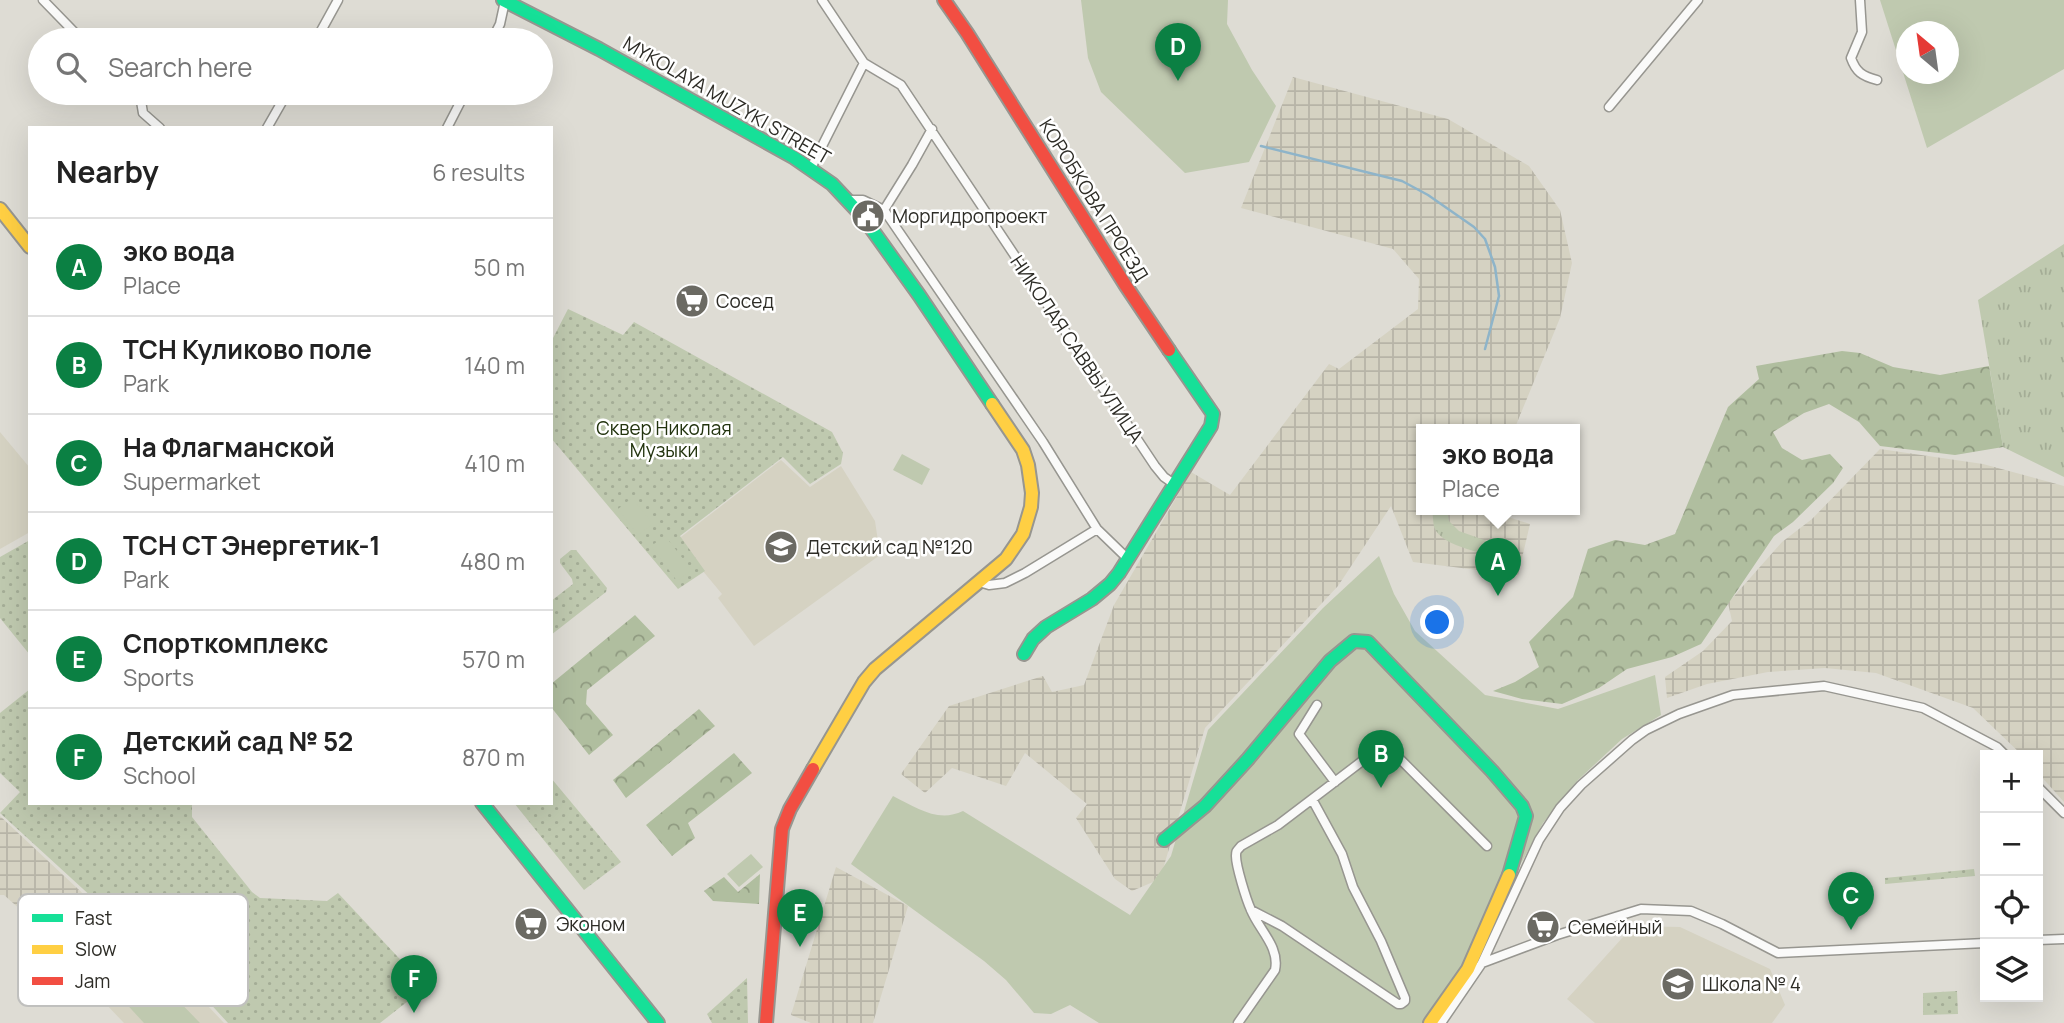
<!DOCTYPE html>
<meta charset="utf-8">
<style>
body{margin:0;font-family:Manrope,sans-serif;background:#f2f2f2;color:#222}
.controls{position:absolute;right:21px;bottom:21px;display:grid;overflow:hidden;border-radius:0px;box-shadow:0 7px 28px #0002}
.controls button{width:63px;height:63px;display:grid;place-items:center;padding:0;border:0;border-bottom:2px solid #e0e0e0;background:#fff;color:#222;font:35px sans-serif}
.compass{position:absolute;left:1896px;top:21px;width:63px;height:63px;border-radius:50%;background:#fff;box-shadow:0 7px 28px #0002;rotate:331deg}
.you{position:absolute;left:1438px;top:623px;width:24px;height:24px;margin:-18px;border:5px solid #fff;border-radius:50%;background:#1a73e8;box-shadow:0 0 0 10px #1a73e833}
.badge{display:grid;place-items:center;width:46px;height:46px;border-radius:50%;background:#0b8043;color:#fff;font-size:23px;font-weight:700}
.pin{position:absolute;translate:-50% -58px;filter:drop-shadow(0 2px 4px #0008)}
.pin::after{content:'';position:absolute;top:37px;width:24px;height:21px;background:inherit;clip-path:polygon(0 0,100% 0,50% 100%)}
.popup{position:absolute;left:1416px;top:424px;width:164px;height:91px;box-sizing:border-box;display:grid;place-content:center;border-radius:0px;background:#fff;filter:drop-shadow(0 2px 5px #0005);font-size:23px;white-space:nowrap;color:#767676}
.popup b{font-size:26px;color:#222}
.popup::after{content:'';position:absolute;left:50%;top:100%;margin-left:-14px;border:14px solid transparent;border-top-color:#fff}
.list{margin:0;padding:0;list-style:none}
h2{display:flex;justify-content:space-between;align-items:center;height:91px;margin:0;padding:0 28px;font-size:30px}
h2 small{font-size:23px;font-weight:400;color:#767676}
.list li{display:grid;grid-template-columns:46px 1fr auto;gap:21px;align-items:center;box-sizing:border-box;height:98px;padding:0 28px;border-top:2px solid #e0e0e0}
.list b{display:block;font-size:26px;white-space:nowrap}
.list p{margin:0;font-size:23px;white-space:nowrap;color:#767676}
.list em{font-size:23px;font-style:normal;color:#767676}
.icon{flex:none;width:38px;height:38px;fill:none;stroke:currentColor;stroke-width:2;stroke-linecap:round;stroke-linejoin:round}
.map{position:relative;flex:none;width:2064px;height:1023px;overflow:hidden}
.search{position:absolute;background:#fff;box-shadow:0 7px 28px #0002;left:28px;top:28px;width:525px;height:77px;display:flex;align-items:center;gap:18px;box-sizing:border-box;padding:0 24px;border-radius:38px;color:#767676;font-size:26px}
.panel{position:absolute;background:#fff;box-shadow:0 7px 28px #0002;left:28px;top:126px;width:525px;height:679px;border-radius:0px}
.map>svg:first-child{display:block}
</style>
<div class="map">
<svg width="2064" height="1023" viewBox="0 0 2064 1023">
<defs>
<pattern id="industrial-grid" width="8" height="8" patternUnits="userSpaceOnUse" patternTransform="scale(1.75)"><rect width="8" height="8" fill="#d5d2c2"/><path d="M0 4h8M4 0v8" fill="none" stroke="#b7b4a7"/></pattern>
<pattern id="grass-tufts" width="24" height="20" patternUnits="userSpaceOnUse" patternTransform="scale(1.75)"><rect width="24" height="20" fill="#bfc9af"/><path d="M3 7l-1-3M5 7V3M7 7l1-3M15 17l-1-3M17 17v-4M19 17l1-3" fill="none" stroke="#a4ad96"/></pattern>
<pattern id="forest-crowns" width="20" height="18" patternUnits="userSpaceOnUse" patternTransform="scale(1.75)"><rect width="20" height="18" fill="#b0be9f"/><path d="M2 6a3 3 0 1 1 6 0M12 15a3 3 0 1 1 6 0" fill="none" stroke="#909b81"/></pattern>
<pattern id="park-dots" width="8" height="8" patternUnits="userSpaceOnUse" patternTransform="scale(1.75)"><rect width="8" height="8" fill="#bfc9af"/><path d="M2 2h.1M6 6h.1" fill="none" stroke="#a4ad96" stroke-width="1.8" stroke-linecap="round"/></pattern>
</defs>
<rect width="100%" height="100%" fill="#dedcd4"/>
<path fill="#d5d2c2" d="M 0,432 L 30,468 L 30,532 L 0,549 Z
M 781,460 L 810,487 L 841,466 L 875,521 L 880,555 L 754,646 L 718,598 L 722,594 L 677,540 Z
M 116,908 L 224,1023 L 124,1023 L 62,958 Z
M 1633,926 L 1680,927 L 1770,969 L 1785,1005 L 1772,1023 L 1595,1023 L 1567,999 Z"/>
<path fill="url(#industrial-grid)" d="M 1293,77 L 1448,119 L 1529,166 L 1560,210 L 1572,263 L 1560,318 L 1514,430 L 1421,430 L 1421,510 L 1486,510 L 1530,524 L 1518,575 L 1413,562 L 1391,506 L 1338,586 L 1205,728 L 1160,879 L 1132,891 L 1115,879 L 1076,818 L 1087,804 L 1025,753 L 1006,786 L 952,768 L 925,793 L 901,774 L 949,706 L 1043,676 L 1052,692 L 1084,685 L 1114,605 L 1191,472 L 1230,495 L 1329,364 L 1339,369 L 1418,309 L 1419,279 L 1393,249 L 1241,208 Z
M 1880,449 L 1983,464 L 2064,486 L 2064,802 L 2038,773 L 2038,755 L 2022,755 L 1973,708 L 1876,673 L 1825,668 L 1768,672 L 1707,684 L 1667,698 L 1665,677 L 1703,651 L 1732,621 L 1728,603 L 1782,542 L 1812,519 Z
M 0,816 L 93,903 L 49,937 L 41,934 L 38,919 L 31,920 L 43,909 L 36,900 L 22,911 L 4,895 L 0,895 Z
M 836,867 L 908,906 L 873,1023 L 811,1023 L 791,1015 Z"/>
<path fill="url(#grass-tufts)" d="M 2064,244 L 2064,477 L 2003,447 L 1978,300 Z
M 1432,510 L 1447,510 L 1449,521 L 1459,531 L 1512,550 L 1509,559 C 1489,554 1442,548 1434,527 C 1433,522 1433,515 1432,510 Z"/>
<path fill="url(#forest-crowns)" d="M 1842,351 L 1860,353 L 1893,367 L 1940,375 L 1989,366 L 2003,447 L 1955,455 L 1880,446 L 1859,422 L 1829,404 L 1804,413 L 1773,432 L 1782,448 L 1802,460 L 1830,454 L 1843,468 L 1833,483 L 1793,522 L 1774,536 L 1701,644 L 1672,657 L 1627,669 L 1599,688 L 1562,704 L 1522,699 L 1493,691 L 1515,682 L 1539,667 L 1529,642 L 1573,597 L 1588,549 L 1615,540 L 1645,545 L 1675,534 L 1728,407 L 1759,379 L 1756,366 Z
M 635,615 L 655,636 L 587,690 L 586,704 L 613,735 L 589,755 L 551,707 L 551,684 Z
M 699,709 L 715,726 L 626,798 L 613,780 Z
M 734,753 L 752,773 L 688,823 L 695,838 L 672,856 L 646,825 Z
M 760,874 L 759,904 L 713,901 L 704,891 L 724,877 L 738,892 Z"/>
<path fill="url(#park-dots)" d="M 568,309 L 623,335 L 634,322 L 832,432 L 843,453 L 841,464 L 810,484 L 783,457 L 680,536 L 705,571 L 678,589 L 551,438 L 551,342 Z
M 30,540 L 30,655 L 0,618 L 0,557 Z
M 571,550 L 576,550 L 607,588 L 606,592 L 551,635 L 551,601 L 573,584 L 572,579 L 560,563 L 560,559 Z
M 30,689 L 30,803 L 192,803 L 192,817 L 252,892 L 260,898 L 327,901 L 338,893 L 426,987 L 380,1023 L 228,1023 L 116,901 L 106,910 L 0,813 L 20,792 L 0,773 L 0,713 Z
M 551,778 L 621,862 L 584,890 L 514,803 L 551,803 Z
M 1974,869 L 1975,876 L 1885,884 L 1885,878 Z
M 747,978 L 748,1023 L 712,1023 L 707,1014 Z
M 1957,991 L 1958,1014 L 1923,1015 L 1923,993 Z"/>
<path fill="#bfc9af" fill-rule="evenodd" d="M 1081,0 L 1228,0 L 1227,24 L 1252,70 L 1276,106 L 1249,162 L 1185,173 L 1101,92 L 1088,58 Z
M 1880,0 L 2064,0 L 2064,69 L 1927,148 ZM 1906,32 L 1948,32 L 1948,74 L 1906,74 Z
M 902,454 L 930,469 L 922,485 L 893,470 Z
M 632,498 L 653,524 L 638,535 L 618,509 Z
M 665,536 L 692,570 L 677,581 L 651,546 Z
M 1379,556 L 1394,594 L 1415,631 L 1485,695 L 1558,709 L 1655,675 L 1661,715 L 1622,739 L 1578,780 L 1543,823 L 1434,1023 L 1099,1023 L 1070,1005 L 1051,1014 L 1034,1013 L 1006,980 L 984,961 L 851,864 L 893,796 C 917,808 938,823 963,811 L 1130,915 L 1171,856 L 1208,730 L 1323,608 Z
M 751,854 L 763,867 L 739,887 L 727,874 Z
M 135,956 L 200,1023 L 144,1023 L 108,984 Z"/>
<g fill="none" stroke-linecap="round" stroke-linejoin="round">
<path stroke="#8eb4c9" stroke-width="2.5" d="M 1261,146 L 1402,181 L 1428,195 L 1474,227 L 1485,239 L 1495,267 L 1499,296 L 1485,349"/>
<defs>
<path id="street" d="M 43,0 L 82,40
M 822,0 L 864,63 L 901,85 L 1155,466 L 1164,477 L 1174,484
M 1860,0 L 1862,32 L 1851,58 C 1856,72 1862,76 1877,80
M 316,40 L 338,0
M 492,40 L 500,24 L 505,1
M 137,93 L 140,95 L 143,113 L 160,128
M 1609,107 L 1698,0
M 267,128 L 287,93
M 447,128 L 465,93
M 811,168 L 864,63
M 848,200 L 863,200 L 884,210 L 1043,442 L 1097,529 L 1128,559
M 884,210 L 912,165 L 932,129
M 979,582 L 989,585 L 1005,583 L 1025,573 L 1097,529
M 1317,705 L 1299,734 L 1335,782
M 2038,787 L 2064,813
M 1251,910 L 1282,926 L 1398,1004 L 1401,1004 L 1405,1001 L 1405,998 L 1381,941 L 1353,887 L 1342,854 L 1312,799
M 2038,940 L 2064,939
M 1482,963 L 1557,935 L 1641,909 L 1691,911 L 1722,924 L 1778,953 L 1985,943
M 1238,1023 L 1275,970 C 1280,947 1259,930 1251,910 C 1246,899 1236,866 1236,856 C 1236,850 1237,851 1241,846 L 1278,825 L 1378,749 L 1390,749 L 1487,846
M 1441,1023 L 1482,963 L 1539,840 L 1560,808 L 1581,785 L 1632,740 L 1646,730 L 1679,714 L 1733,695 L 1824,686 L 1923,708 L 1997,747 L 2005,755"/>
<path id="fast" d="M 503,0 L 599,49 L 793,157 L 832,184 L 863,217 L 919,295 L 992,404
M 1024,654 L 1033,639 L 1046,627 L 1092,599 L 1110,584 L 1119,573 L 1211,426 L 1213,414 L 1169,350
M 482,803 L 658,1023
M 1164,840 L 1205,806 L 1248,759 L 1330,661 L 1354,641 L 1368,642 L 1492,771 L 1522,806 L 1526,816 L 1509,875"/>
<path id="slow" d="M 0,209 L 30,247
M 813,769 L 864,682 L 875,669 L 1006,559 L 1023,534 L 1031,507 L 1032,493 L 1028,465 L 1023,450 L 992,404
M 1430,1023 L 1468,969 L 1509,875"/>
<path id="jam" d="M 944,0 L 967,33 L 1126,286 L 1169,350
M 766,1023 L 782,829 L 790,809 L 813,769"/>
</defs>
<use href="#street" stroke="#979690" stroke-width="11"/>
<use href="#fast" stroke="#979690" stroke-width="16"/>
<use href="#slow" stroke="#979690" stroke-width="16"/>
<use href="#jam" stroke="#979690" stroke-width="16"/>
<use href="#street" stroke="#fafaf9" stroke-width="8"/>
<use href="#fast" stroke="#16e098" stroke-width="12"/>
<use href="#slow" stroke="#ffcf43" stroke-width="12"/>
<use href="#jam" stroke="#f24e42" stroke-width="12"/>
</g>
<defs>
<symbol id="civic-disc" viewBox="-11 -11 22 22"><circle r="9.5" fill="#6b6a63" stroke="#fff"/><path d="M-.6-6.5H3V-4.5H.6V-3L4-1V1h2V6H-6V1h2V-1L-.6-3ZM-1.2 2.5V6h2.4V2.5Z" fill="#fff"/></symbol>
<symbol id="supermarket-disc" viewBox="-11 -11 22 22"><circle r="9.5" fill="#6b6a63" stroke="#fff"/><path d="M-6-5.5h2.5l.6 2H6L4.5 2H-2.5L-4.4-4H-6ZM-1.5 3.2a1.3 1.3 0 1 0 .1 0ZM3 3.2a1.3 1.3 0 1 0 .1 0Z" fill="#fff"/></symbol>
<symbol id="school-disc" viewBox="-11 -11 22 22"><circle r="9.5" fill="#6b6a63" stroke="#fff"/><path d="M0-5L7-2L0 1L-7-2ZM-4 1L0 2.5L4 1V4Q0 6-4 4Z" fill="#fff"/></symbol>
</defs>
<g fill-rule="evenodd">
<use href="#civic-disc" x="849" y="197" width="38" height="38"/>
<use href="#supermarket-disc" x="673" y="282" width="38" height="38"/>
<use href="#school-disc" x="762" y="528" width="38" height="38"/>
<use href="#supermarket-disc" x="512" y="905" width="38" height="38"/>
<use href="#supermarket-disc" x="1524" y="908" width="38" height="38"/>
<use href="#school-disc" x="1659" y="965" width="38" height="38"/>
</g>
<g text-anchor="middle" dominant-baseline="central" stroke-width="5" stroke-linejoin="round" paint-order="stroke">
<g font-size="19" fill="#2d2c26" stroke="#fff">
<text transform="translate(727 100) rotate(30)">MYKOLAYA MUZYKI STREET</text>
<text transform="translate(1094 200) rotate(58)">КОРОБКОВА ПРОЕЗД</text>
<text transform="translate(1077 349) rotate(56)">НИКОЛАЯ САВВЫ УЛИЦА</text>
</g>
<g font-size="19" fill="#2d2c26" stroke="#fff" text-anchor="start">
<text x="892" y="216">Моргидропроект</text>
<text x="716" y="301">Сосед</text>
<text x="806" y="547">Детский сад №120</text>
<text x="556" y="924">Эконом</text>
<text x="1568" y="927">Семейный</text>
<text x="1702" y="984">Школа № 4</text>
</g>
<g font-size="19" fill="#22330e" stroke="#fff">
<text x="664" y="428">Сквер Николая<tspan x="664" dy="22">Музыки</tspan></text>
</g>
</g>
<rect x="18" y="894" width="230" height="112" rx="10" fill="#fff" stroke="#c0c0be" stroke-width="2"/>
<rect x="32" y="914" width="31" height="8" fill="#16e098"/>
<rect x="32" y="945" width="31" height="9" fill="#ffcf43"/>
<rect x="32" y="977" width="31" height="8" fill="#f24e42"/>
<g font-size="19" fill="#2d2c26">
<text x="75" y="925">Fast</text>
<text x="75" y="956">Slow</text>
<text x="75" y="988">Jam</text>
</g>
</svg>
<div class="controls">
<button>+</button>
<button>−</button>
<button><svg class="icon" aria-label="locate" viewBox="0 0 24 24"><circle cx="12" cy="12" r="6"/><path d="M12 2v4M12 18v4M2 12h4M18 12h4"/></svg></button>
<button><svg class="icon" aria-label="layers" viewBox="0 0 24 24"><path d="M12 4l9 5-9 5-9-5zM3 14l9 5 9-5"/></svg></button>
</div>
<svg class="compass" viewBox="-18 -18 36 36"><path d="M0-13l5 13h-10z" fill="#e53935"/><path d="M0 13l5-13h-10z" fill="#767676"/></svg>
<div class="you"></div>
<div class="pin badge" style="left:1498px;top:596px">A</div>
<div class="popup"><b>эко вода</b>Place</div>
<div class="pin badge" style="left:1381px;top:788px">B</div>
<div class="pin badge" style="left:1851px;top:930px">C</div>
<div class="pin badge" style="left:1178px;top:81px">D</div>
<div class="pin badge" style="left:800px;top:947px">E</div>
<div class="pin badge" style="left:414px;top:1013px">F</div>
<div class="search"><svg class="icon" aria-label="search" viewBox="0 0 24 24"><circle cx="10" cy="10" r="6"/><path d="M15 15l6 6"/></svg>Search here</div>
<section class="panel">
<h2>Nearby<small>6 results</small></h2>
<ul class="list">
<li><span class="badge">A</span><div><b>эко вода</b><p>Place</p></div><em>50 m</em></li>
<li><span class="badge">B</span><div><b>ТСН Куликово поле</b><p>Park</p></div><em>140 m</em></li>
<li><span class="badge">C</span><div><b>На Флагманской</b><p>Supermarket</p></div><em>410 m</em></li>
<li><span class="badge">D</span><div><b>ТСН СТ Энергетик-1</b><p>Park</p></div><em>480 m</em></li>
<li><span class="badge">E</span><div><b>Спорткомплекс</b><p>Sports</p></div><em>570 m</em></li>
<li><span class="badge">F</span><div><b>Детский сад № 52</b><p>School</p></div><em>870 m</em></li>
</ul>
</section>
</div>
